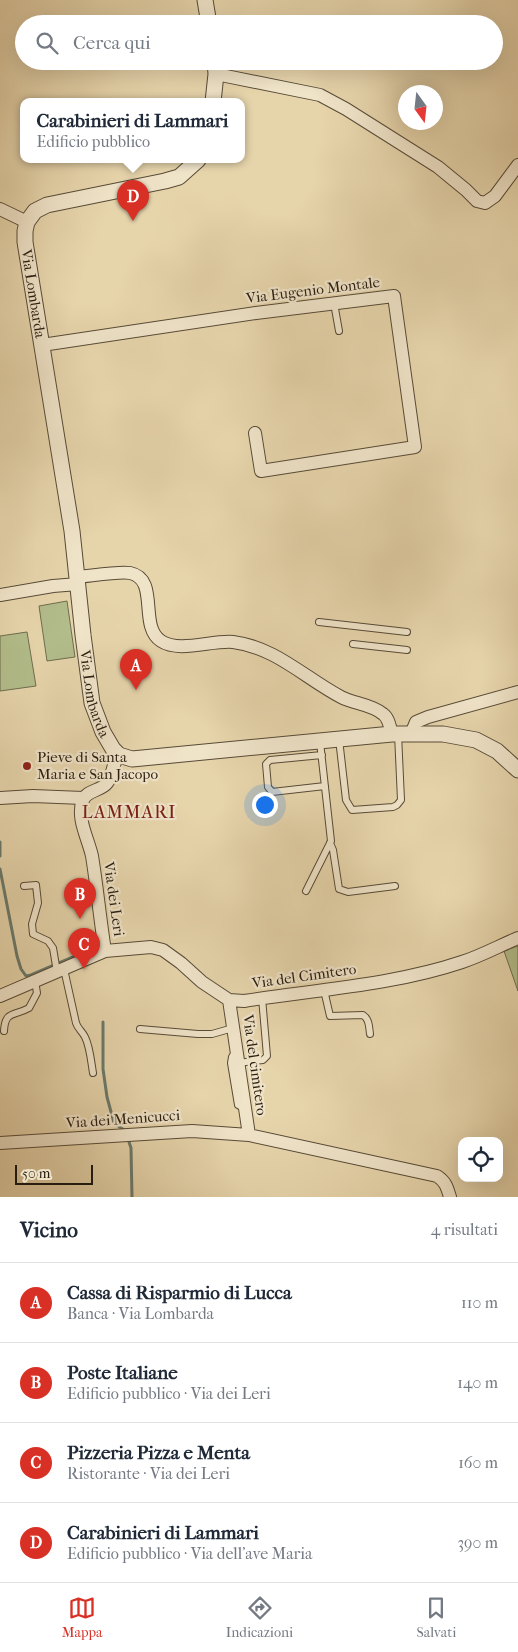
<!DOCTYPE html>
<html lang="it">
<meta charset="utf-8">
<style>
body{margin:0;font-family:"IM FELL French Canon",serif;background:#f6f6f7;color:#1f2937}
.controls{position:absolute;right:15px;bottom:15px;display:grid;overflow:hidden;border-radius:10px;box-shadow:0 5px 20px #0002}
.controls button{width:45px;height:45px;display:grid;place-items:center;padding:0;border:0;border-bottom:1px solid #e0e1e3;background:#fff;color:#1f2937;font:25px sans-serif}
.compass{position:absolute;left:398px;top:85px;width:45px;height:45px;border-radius:50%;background:#fff;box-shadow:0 5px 20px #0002;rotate:165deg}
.scale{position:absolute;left:15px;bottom:12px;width:78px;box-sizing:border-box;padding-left:5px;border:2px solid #291d10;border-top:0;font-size:14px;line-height:18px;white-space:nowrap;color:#291d10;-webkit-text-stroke:4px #efe3c8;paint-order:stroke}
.you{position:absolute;left:264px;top:804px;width:18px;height:18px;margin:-12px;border:4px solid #fff;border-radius:50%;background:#1a73e8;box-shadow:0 0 0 8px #1a73e833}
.badge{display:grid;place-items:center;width:32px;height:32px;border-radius:50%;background:#d93025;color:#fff;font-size:16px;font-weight:700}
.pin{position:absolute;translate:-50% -41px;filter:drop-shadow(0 1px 2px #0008)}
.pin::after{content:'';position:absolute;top:26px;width:18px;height:15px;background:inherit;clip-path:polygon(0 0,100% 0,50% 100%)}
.popup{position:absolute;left:20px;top:98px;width:225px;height:65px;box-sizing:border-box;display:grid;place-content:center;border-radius:10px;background:#fff;filter:drop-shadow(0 1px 4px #0005);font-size:16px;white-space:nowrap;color:#747a83}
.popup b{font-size:19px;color:#1f2937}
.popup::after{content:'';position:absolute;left:50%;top:100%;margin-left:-10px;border:10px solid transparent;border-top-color:#fff}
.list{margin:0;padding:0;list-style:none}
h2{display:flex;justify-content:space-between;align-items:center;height:65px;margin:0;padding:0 20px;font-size:21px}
h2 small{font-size:16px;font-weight:400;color:#747a83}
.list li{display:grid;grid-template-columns:32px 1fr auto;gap:15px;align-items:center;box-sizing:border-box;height:80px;padding:0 20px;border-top:1px solid #e0e1e3}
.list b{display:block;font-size:19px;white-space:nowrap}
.list p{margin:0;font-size:16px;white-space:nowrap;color:#747a83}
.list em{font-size:16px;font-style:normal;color:#747a83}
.icon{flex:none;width:28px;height:28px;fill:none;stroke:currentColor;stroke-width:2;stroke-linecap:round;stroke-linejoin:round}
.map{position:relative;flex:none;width:518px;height:1197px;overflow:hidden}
.search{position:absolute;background:#fff;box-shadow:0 5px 20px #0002;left:15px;right:15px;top:15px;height:55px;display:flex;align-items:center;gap:12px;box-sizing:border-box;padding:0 18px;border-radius:28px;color:#747a83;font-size:19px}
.sheet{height:385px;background:#fff}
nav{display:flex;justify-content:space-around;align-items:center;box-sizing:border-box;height:70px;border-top:1px solid #e0e1e3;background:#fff;font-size:14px;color:#747a83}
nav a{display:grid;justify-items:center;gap:2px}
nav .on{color:#d93025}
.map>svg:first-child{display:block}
</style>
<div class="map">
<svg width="518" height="1197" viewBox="0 0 518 1197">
<rect width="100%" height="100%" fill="#e6d4ab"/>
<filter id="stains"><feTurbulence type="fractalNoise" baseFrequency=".004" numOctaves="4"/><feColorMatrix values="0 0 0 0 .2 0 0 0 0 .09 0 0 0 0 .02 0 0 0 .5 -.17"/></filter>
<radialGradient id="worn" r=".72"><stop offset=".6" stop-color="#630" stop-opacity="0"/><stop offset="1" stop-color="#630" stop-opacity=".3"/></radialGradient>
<path fill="#b2bd8b" stroke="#6e6d4e" d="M 67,601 L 75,657 L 47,661 L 39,606 Z
M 27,632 L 36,686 L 0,691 L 0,636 Z
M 518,946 L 518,991 L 504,951 Z"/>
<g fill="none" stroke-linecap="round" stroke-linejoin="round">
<path stroke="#6a7a6c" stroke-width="3" d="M 0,842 L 0,856
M 0,869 L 17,956 L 21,969 L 26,976 L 31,975 L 80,954
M 103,1022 L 103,1069 L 107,1097 L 114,1123 L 124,1130
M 128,1139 L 131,1148 L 132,1197"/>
<defs>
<path id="service" d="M 334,303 L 339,331
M 319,622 L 407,632
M 353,644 L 407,650
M 339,739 L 346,800 L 352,810 L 393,807 L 397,805 L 401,800 L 398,734
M 322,755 L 270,760 L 266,764 L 268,787 L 272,792 L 325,786
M 330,843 L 333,850 L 339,889 L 348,892 L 395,886
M 24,886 L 36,885 L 38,903 L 32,924 L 33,934 L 48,941 L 53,948 L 57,972
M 306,891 L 331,841 L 320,742
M 64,969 L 76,1023 C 78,1029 82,1031 85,1037 C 90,1047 91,1061 93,1073
M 324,990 L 330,1016 L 363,1015 C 369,1019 369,1026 370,1034
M 140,1029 L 198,1034 L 212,1034 L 233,1028
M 4,1031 C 5,1010 15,1016 29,1008 L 37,993 L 35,981
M 234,1054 L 232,1057 L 231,1063 L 238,1105 L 245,1109
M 238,1063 L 263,1060 L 267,1056 L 262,998"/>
<path id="minor" d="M 216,74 L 320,95 L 346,109 L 438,167 L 466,190 L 477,201 L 485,203 L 495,196 L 518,165
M 0,209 L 27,222
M 42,345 L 256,313 L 394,296 L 415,447 L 261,471 L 255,433
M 77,577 C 90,576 120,571 130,573 C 160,579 138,626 161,641 C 179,653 212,640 233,642 C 275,647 305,678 341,697 C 354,704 371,704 383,714 C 389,718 390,728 392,734
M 0,595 L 53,586 L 78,584
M 411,734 L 416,722 L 428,717 L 518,692
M 0,798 L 33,796 L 83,798
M 105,951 C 100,919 97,887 92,856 C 88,838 76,818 83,800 C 87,790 101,791 107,783 C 114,774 112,763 119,755
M 0,996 L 105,951 L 151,947 L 163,950 L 181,963 L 202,982 L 229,1000 L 244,1001 C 314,990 394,985 462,962 C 481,956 499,946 518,938
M 229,1000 L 249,1135
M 0,1143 L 192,1131 L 249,1135 L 437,1176 C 446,1182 447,1187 450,1197"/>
<g id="tertiary">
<path d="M 205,0 L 209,24"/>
<path d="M 213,102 L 216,74 L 215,61"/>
<path id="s1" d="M 198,160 L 179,177 L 165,181 L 47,205 L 35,211 L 27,222 L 25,231 L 25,242 L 72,531 L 83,635 L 92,703 L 103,732 L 113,749 L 119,755 L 132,759 L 392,734 L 443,734 L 476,740 L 497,751 L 518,770"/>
</g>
</defs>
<use href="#service" stroke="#584b37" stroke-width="8"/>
<use href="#minor" stroke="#584b37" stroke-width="14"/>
<use href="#tertiary" stroke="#584b37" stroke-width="17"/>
<use href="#service" stroke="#efe3c8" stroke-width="6"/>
<use href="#minor" stroke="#efe3c8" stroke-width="12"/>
<use href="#tertiary" stroke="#efe3c8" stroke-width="15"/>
</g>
<circle fill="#8f2418" stroke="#efe3c8" stroke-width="2" cx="27" cy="766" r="5"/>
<g text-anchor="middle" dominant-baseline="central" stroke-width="4.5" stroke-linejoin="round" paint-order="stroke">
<g font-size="15" fill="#291d10" stroke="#efe3c8">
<text transform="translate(313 290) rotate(-7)">Via Eugenio Montale</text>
<text stroke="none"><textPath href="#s1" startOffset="260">Via Lombarda</textPath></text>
<text stroke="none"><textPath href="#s1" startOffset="665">Via Lombarda</textPath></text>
<text transform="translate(114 899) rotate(82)">Via dei Leri</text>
<text transform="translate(304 976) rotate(-8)">Via del Cimitero</text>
<text transform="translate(255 1065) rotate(82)">Via del cimitero</text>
<text transform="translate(123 1119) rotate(-4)">Via dei Menicucci</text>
</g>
<g font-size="15" fill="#291d10" stroke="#efe3c8" text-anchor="start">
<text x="37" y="757">Pieve di Santa<tspan x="37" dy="17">Maria e San Jacopo</tspan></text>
</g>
<g font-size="18" letter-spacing="1" fill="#7a1f14" stroke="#efe3c8">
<text x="129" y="812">LAMMARI</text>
</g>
</g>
<rect width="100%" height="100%" filter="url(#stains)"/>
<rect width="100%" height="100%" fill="url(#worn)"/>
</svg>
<div class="controls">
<button><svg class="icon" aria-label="locate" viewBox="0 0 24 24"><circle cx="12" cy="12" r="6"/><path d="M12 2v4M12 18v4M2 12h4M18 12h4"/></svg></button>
</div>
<svg class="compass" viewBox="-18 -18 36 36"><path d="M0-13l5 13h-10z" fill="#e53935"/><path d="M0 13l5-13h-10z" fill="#747a83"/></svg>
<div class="scale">50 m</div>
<div class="you"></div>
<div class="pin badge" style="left:136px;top:690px">A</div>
<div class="pin badge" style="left:80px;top:919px">B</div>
<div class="pin badge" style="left:84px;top:969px">C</div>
<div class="pin badge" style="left:133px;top:221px">D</div>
<div class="popup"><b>Carabinieri di Lammari</b>Edificio pubblico</div>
<div class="search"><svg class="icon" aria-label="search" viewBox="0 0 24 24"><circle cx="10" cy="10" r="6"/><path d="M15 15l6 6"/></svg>Cerca qui</div>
</div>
<section class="sheet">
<h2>Vicino<small>4 risultati</small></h2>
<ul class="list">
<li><span class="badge">A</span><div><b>Cassa di Risparmio di Lucca</b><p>Banca · Via Lombarda</p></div><em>110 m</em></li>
<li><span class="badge">B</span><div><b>Poste Italiane</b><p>Edificio pubblico · Via dei Leri</p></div><em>140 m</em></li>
<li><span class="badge">C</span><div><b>Pizzeria Pizza e Menta</b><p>Ristorante · Via dei Leri</p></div><em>160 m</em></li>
<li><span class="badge">D</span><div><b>Carabinieri di Lammari</b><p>Edificio pubblico · Via dell'ave Maria</p></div><em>390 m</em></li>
</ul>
</section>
<nav>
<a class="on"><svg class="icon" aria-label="map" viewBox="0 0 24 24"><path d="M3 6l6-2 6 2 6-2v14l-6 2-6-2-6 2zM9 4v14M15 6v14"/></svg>Mappa</a>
<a><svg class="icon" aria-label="directions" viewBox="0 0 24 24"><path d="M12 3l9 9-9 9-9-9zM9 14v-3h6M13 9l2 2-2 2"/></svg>Indicazioni</a>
<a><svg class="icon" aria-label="saved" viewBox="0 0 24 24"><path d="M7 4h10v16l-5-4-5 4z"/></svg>Salvati</a>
</nav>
